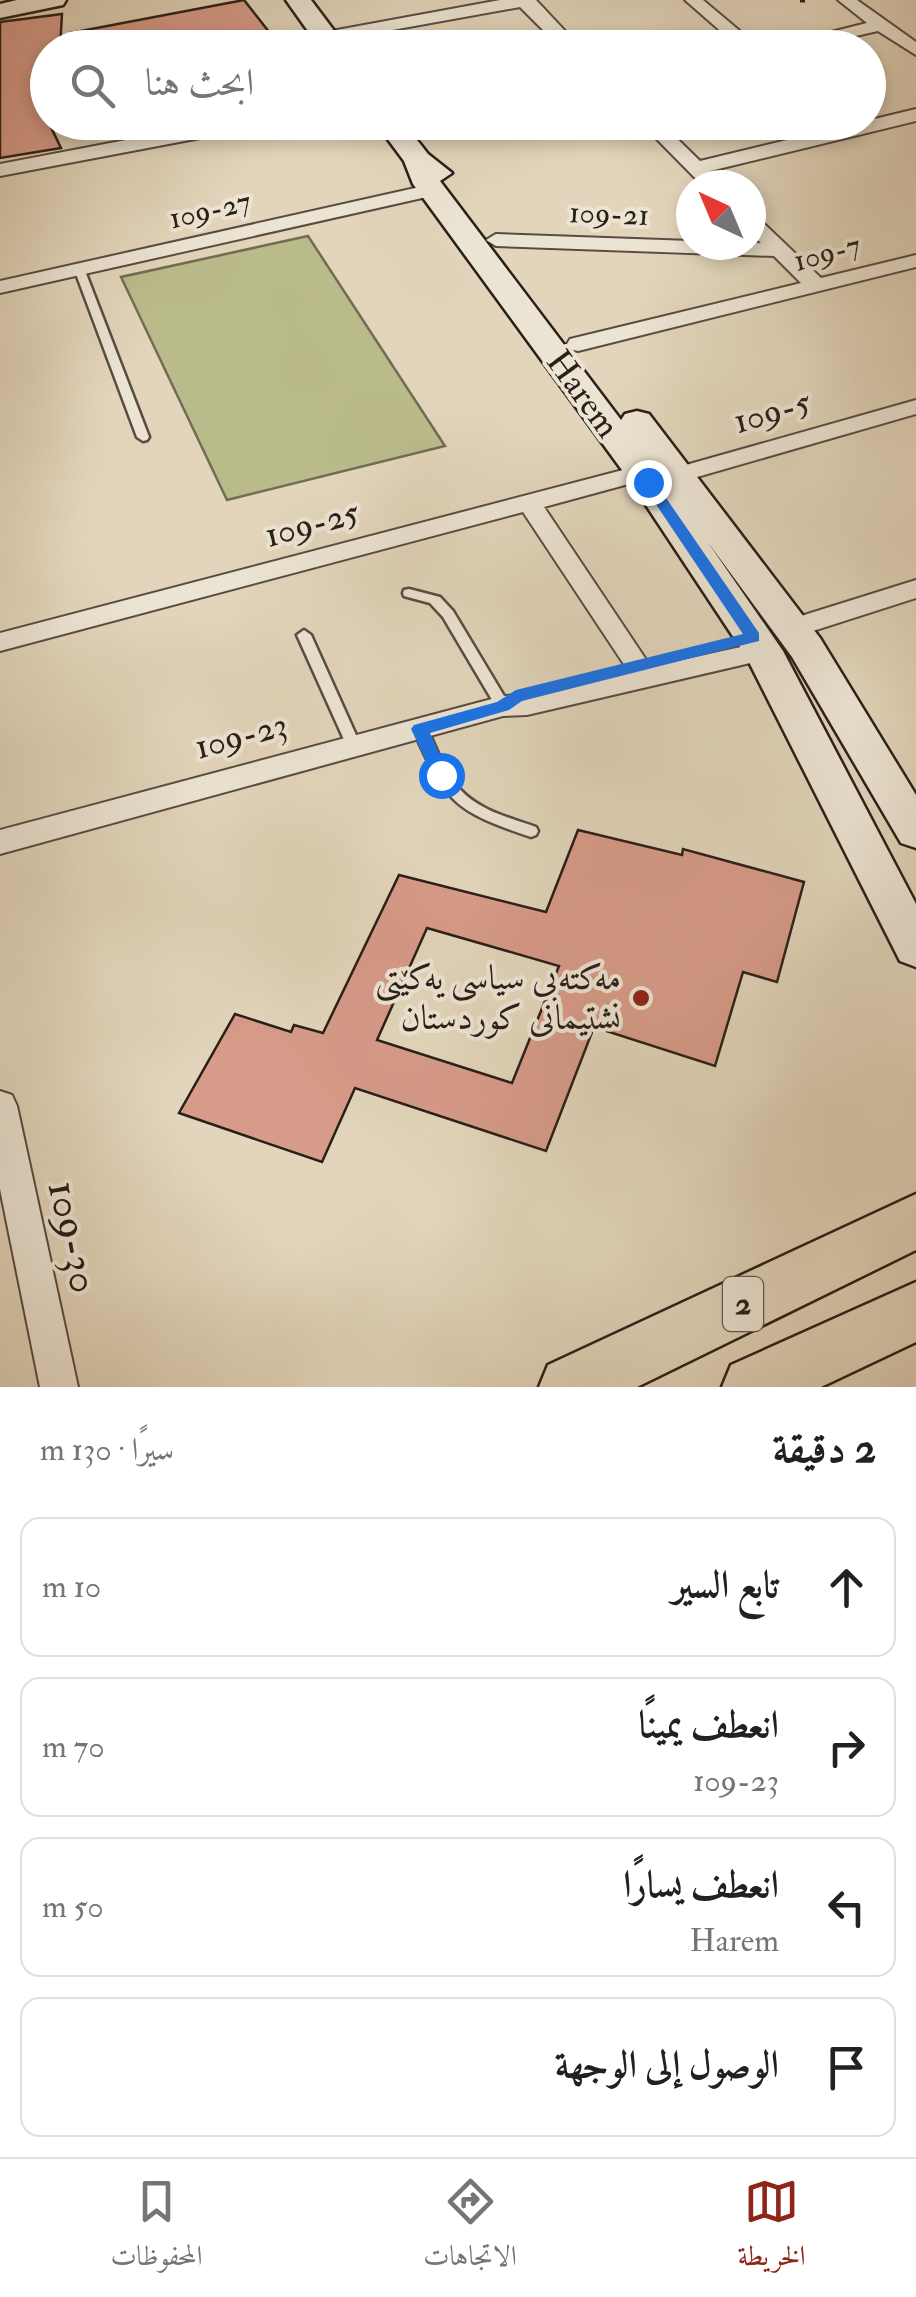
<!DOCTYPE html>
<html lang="ar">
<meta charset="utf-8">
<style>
body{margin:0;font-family:"IM FELL Double Pica",Amiri,serif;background:#f2f2f2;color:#202124;direction:rtl}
.compass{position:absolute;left:676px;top:170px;width:90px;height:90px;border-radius:50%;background:#fff;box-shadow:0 5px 15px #0003;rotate:316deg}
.stop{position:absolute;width:30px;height:30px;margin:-22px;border:8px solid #1a73e8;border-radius:50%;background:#fff}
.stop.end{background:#1a73e8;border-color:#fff;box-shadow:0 2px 10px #0008}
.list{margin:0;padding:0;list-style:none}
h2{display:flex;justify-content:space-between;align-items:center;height:130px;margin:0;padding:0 40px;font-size:42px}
h2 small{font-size:32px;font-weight:400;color:#757577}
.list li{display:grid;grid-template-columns:65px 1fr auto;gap:30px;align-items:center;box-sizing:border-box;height:140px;margin:0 20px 20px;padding:0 20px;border:2px solid #e0e0e0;border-radius:20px}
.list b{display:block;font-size:38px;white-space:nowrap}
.list p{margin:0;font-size:32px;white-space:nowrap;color:#757577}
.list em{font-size:32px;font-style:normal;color:#757577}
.icon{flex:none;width:55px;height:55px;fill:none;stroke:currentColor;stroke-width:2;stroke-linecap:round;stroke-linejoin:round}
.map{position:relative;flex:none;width:916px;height:1387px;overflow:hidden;direction:ltr}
.search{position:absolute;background:#fff;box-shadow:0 5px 15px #0003;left:30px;right:30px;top:30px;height:110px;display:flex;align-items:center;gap:25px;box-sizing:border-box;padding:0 35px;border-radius:55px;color:#757577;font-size:38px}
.sheet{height:770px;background:#fff}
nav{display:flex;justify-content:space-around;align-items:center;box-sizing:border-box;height:140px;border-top:2px solid #e0e0e0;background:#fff;font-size:28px;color:#757577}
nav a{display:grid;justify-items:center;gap:5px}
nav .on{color:#8f2418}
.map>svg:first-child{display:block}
</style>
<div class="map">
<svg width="916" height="1387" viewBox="0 0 916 1387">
<rect width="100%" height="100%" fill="#e2d5bb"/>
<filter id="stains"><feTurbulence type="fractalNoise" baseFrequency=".002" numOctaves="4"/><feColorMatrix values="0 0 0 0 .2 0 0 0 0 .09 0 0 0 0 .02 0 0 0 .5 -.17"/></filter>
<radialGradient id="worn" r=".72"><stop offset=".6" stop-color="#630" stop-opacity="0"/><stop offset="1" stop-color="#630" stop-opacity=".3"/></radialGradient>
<path fill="#babb8b" stroke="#726c52" stroke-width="2.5" d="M 308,236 L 445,446 L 227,500 L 121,277 Z"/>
<path fill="#d79b89" stroke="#2a1e19" stroke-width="2.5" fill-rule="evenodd" d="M 244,0 L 273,37 L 218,48 L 71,48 L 70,33 Z
M 62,14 L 60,48 L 48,48 L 48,87 L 34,92 L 61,148 L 0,158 L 0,22 Z
M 578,830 L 682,855 L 683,849 L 804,882 L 777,982 L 743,972 L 715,1066 L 594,1027 L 546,1151 L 355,1088 L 322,1162 L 179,1113 L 235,1014 L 291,1032 L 294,1025 L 323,1033 L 399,875 L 546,912 ZM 427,928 L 559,966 L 512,1083 L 377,1040 Z"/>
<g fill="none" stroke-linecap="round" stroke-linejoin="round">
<defs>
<path id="lane" d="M 80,268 L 85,271 L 149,437 L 147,440 L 143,441 L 137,437 L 75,271 Z
M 409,589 L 440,597 L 453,611 L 510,706 L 508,710 L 498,710 L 443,617 L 430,603 L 404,596 L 403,593 L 404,590 Z
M 304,630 L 311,635 L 360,744 L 358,748 L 348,748 L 346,744 L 297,635 Z
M 420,724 L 425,725 C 435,744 441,765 454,782 C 473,809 507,817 536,827 L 538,831 L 536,835 L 531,837 C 454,811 446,803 413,729 Z"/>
<path id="street" d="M 500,0 L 536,0 L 581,48 L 561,48 L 520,7 L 326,42 L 317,37 L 326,32 Z
M 685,0 L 703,0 L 760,48 L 740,48 Z
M 838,0 L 857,0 L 916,42 L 916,55 L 878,31 L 802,48 L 767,48 L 867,23 Z
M 916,109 L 916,121 L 710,171 L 723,185 L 702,185 L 640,122 L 660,122 L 700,161 Z
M 220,122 L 262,122 L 253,128 L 0,176 L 0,164 Z
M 433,184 L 443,190 L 440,194 L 0,293 L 0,281 Z
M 751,216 L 758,218 L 821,278 L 916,255 L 916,267 L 578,351 L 570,349 L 567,344 L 570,339 L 801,283 L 774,256 L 496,246 L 486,240 L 496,234 L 691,241 L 691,245 L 761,243 L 751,233 Z
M 916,400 L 916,414 L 659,488 L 650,485 L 647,479 L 544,507 L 651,667 L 763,642 L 772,644 L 776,651 L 772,658 L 527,715 L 503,716 L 0,854 L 0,830 L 503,696 L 527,695 L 629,672 L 523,512 L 0,651 L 0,633 L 642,465 L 651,468 L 654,474 Z
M 916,580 L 916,598 L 791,638 L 782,636 L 778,629 L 782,622 Z
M 0,1091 L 12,1095 L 17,1106 L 78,1387 L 40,1387 L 0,1189 Z"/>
<path id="secondary" d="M 17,0 L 66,0 L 63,5 L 0,18 L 0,4 Z
M 286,0 L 311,0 L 347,48 L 320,48 Z
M 375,122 L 403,122 L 428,154 L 452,173 L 440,181 L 621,420 L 625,414 L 637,411 L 649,414 L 820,638 L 916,795 L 916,848 L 901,843 L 792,657 L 707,541 L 783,651 L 916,904 L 916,967 L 900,961 L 746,656 L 630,481 L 413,184 L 404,161 Z"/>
<path id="primary" d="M 916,1194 L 916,1250 L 637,1387 L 539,1387 L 548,1365 Z
M 916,1282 L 916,1342 L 821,1387 L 722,1387 L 731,1365 Z"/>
</defs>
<use href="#lane" stroke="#584c42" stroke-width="5"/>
<use href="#street" stroke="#584c42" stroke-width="4"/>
<use href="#secondary" stroke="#2a1e19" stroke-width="5"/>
<use href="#primary" stroke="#2a1e19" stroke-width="5"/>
<path stroke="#2a1e19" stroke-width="5" stroke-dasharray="5 4" stroke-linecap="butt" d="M 800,0 L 808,0"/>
<use href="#lane" fill="#ece4d3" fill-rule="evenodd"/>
<use href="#street" fill="#ece4d3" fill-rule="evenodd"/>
<use href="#secondary" fill="#ece4d3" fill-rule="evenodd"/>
<use href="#primary" fill="#e2d5bb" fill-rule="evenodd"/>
</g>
<path fill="#1a73e8" d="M 648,478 L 653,479 L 759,633 L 759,641 L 522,701 L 509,710 L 430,733 L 449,775 L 447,780 L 435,780 L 411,729 L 414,725 L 497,702 L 516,690 L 743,634 L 641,482 Z"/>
<circle fill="#8f2418" stroke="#ece4d3" stroke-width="4" cx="641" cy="998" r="10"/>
<g text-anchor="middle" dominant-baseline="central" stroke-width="8" stroke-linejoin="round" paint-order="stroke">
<g font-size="30" fill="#2a1e19" stroke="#ece4d3">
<text transform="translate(210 210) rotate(-13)">109-27</text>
<text transform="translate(609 214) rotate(2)">109-21</text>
<text transform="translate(827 253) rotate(-15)">109-7</text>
</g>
<rect fill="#ece4d3" stroke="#645951" stroke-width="2.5" x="723" y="1277" width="40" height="54" rx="8"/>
<g font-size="32" font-weight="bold" fill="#2a1e19">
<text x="743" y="1304">2</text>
</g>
<g font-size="35" fill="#2a1e19" stroke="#ece4d3">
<text transform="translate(583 394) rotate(54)">Harem</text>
<text transform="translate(772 412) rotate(-16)">109-5</text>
<text transform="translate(312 524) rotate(-15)">109-25</text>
<text transform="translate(241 736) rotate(-15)">109-23</text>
</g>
<g font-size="35" fill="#2a1e19" stroke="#ece4d3" text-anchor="end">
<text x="621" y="978">مەکتەبی سیاسی یەکێتی<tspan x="621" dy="40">نشتیمانی کوردستان</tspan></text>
</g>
<g font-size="42" fill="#2a1e19" stroke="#ece4d3">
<text transform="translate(73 1237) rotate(78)">109-30</text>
</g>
</g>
<rect width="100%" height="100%" filter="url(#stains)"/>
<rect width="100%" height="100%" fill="url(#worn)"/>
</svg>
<svg class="compass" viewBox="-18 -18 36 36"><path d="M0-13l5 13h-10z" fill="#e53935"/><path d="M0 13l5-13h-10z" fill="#757577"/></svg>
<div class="stop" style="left:441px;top:775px"></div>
<div class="stop end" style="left:648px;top:482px"></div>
<div class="search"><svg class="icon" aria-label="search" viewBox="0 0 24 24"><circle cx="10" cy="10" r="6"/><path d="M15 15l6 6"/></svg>ابحث هنا</div>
</div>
<section class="sheet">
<h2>2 دقيقة<small>سيرًا · 130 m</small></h2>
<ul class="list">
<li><svg class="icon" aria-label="ahead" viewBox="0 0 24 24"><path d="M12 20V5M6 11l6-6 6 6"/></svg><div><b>تابع السير</b></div><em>10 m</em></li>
<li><svg class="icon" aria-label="right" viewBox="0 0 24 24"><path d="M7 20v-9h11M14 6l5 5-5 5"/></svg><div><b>انعطف يمينًا</b><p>109-23</p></div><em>70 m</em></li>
<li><svg class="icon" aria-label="left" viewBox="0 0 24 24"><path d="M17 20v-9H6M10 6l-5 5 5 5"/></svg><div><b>انعطف يسارًا</b><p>Harem</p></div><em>50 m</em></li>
<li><svg class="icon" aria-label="arrive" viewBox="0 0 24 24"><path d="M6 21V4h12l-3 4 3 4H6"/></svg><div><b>الوصول إلى الوجهة</b></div></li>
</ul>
</section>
<nav>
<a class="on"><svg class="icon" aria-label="map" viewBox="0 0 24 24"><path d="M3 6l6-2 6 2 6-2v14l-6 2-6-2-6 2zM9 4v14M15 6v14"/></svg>الخريطة</a>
<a><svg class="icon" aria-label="directions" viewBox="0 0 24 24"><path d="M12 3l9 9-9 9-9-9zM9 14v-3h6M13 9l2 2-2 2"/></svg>الاتجاهات</a>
<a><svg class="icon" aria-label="saved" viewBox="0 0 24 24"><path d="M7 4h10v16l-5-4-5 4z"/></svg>المحفوظات</a>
</nav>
